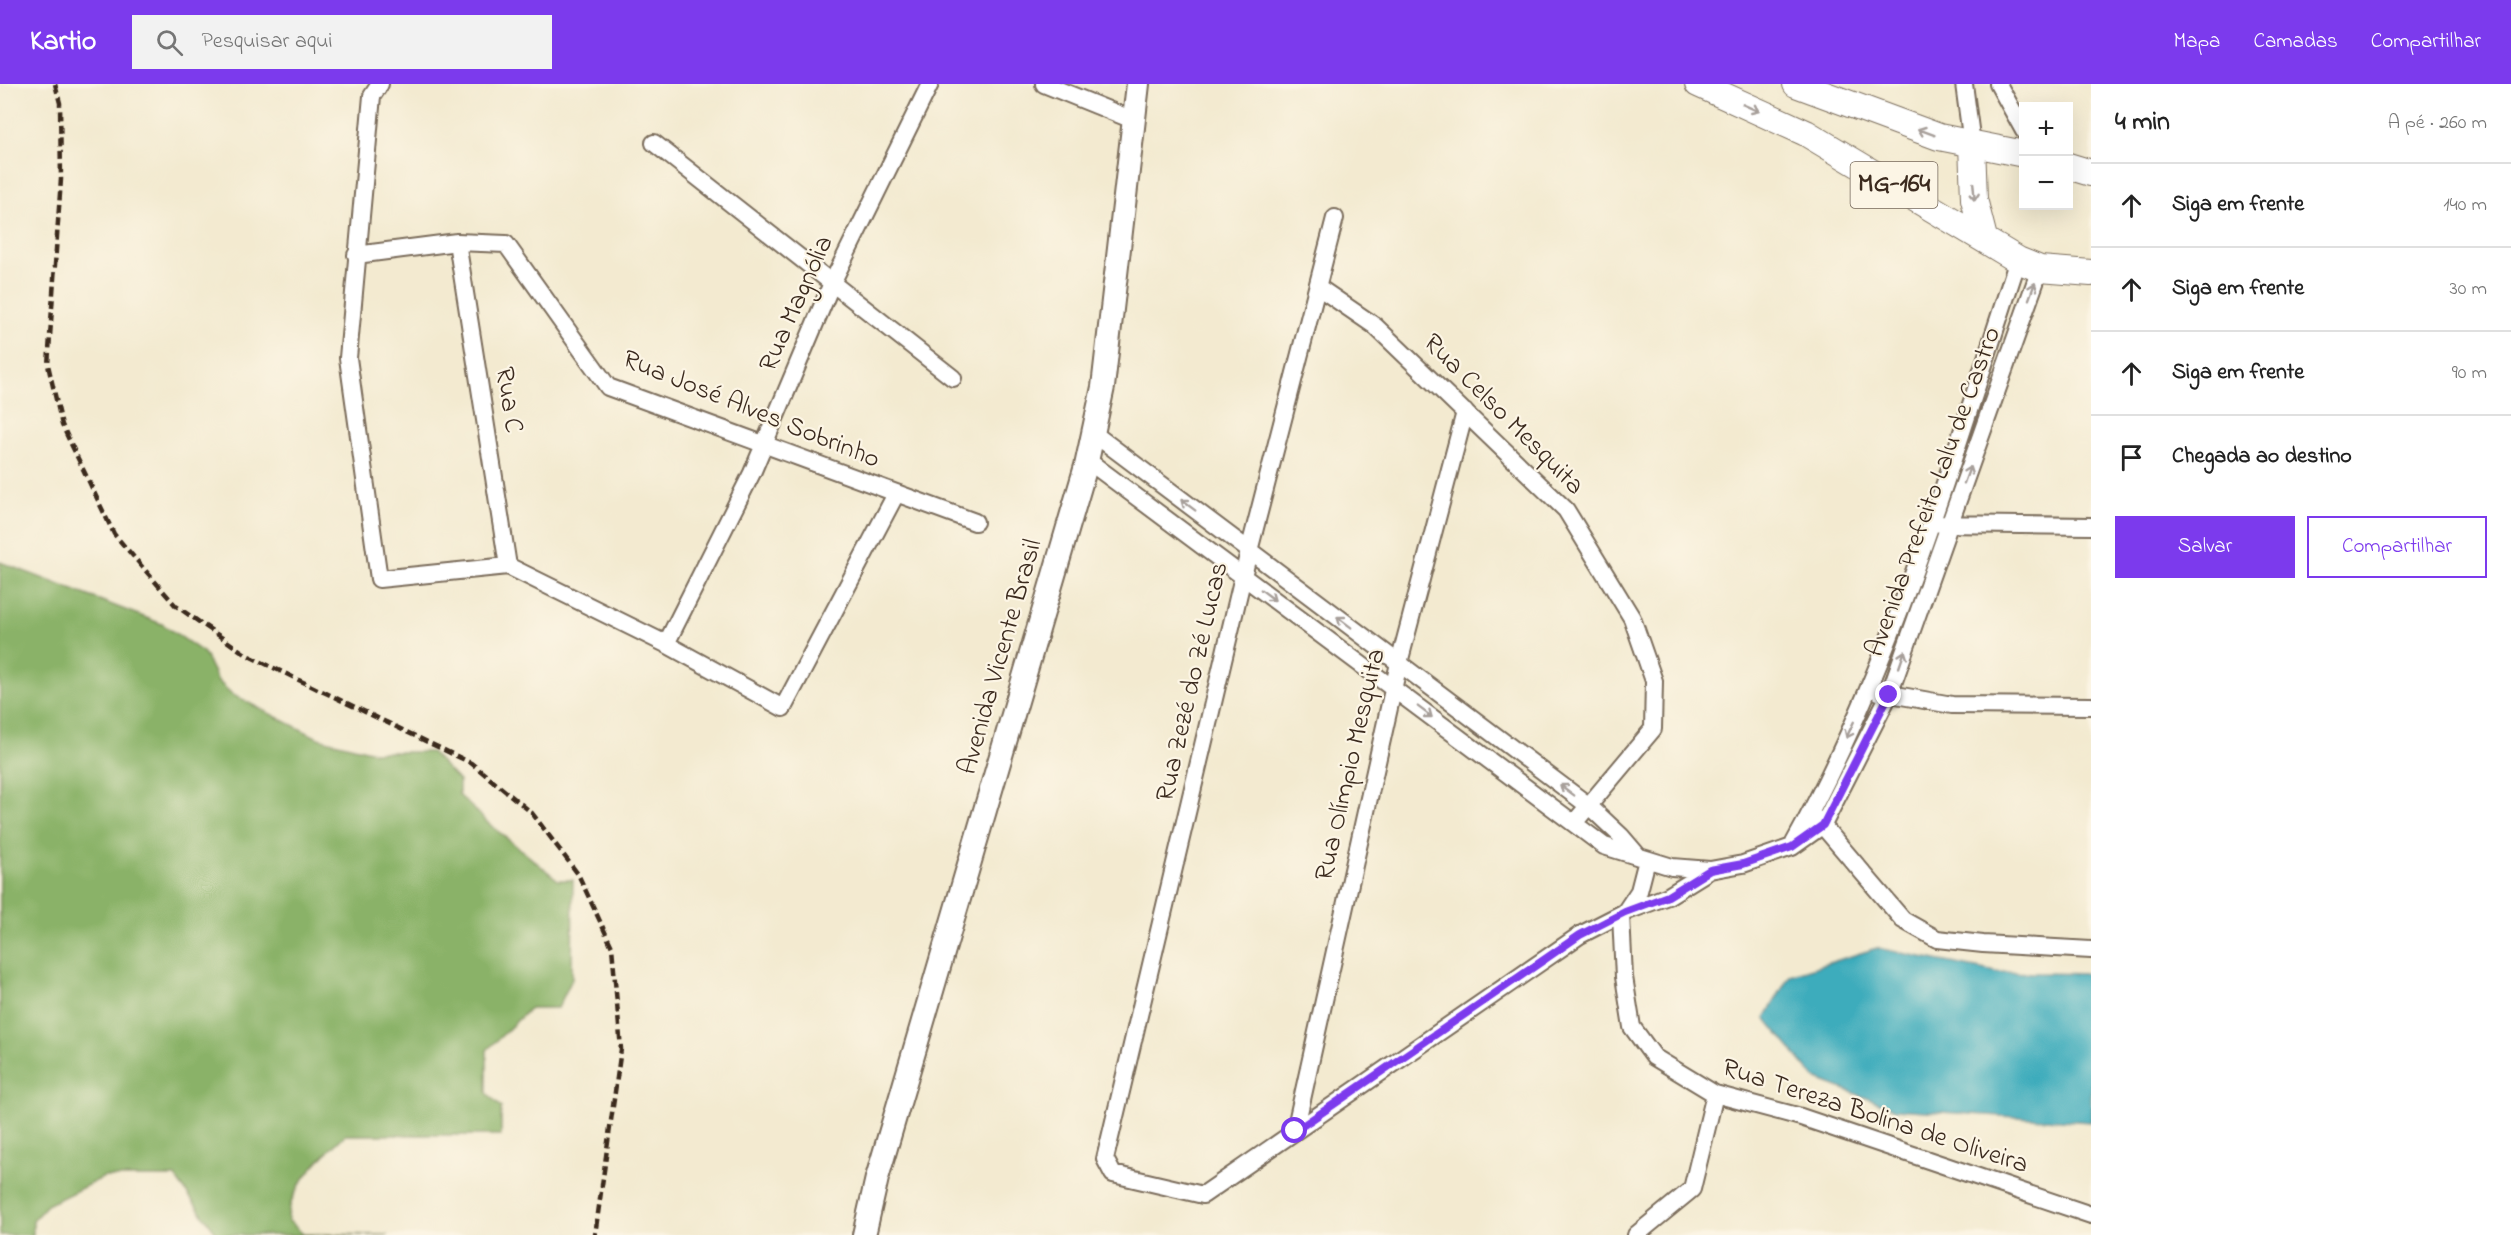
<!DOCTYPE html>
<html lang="pt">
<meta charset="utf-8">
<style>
body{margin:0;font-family:"Indie Flower",sans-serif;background:#f2f2f2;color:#222}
.controls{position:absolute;right:18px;top:18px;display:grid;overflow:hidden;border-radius:0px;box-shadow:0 6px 24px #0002}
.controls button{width:54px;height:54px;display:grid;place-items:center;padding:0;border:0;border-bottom:2px solid #e0e0e0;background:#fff;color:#222;font:30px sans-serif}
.stop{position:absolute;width:18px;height:18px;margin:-14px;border:4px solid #7c3aed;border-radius:50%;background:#fff}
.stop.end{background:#7c3aed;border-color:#fff;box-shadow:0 2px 6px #0008}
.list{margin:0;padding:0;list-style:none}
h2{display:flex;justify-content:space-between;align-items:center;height:78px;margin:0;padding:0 24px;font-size:26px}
h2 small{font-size:20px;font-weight:400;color:#767676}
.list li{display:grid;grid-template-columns:39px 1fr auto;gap:18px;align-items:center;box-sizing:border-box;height:84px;padding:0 24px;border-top:2px solid #e0e0e0}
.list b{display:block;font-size:22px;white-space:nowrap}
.list em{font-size:20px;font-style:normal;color:#767676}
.actions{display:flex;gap:12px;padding:18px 24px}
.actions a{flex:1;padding:14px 0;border:2px solid #7c3aed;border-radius:0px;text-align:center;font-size:21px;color:#7c3aed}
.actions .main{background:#7c3aed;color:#fff}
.icon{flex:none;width:33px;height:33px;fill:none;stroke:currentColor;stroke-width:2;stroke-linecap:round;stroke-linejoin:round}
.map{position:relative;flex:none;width:2091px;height:1151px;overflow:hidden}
header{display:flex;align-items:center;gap:36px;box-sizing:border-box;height:84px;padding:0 30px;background:#7c3aed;color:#fff}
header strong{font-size:28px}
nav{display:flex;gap:33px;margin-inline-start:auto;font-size:21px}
.search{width:420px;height:54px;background:#f2f2f2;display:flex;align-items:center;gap:15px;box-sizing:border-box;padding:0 21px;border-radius:0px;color:#767676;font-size:22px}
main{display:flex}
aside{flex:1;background:#fff}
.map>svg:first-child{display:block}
</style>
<header>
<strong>Kartio</strong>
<div class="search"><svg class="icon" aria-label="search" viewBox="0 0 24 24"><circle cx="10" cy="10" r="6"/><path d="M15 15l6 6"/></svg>Pesquisar aqui</div>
<nav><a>Mapa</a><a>Camadas</a><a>Compartilhar</a></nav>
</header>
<main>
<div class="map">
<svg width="2091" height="1151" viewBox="0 0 2091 1151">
<rect width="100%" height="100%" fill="#fcf5e5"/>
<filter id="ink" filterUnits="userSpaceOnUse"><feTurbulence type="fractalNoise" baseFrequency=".0167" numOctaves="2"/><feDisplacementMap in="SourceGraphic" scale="12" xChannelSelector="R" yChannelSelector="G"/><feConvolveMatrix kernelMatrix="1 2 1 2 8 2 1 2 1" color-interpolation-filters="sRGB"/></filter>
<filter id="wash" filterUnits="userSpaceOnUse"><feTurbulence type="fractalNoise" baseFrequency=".008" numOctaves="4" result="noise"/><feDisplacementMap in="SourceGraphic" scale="24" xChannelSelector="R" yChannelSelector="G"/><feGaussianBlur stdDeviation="1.35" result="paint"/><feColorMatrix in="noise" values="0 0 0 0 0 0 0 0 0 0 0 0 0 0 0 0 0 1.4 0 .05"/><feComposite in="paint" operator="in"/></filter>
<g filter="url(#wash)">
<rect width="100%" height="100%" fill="#f3ead0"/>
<path fill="#8ab268" stroke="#626e43" stroke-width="1.5" d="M 0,478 L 162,540 L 204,569 L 218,597 L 233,611 L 318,654 L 374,668 L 431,668 L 459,697 L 459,711 L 488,739 L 558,796 L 573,796 L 572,895 L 558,924 L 530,924 L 487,966 L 487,1009 L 501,1023 L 501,1051 L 345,1051 C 323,1072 288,1103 288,1136 L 303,1150 L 388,1151 L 218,1151 L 175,1093 L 104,1093 L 47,1121 L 33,1136 L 33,1151 L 0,1151 Z"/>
<path fill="#3eacbc" stroke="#3c6b6d" stroke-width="1.5" d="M 1877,864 L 1996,888 L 2091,890 L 2091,1038 L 1895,1025 L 1815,994 L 1765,934 L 1790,891 Z"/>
</g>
<g filter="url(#ink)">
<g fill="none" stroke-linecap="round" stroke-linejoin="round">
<defs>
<path id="street" d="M 380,0 L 372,12 L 348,274 L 379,495 L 508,482 L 666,560 L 783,624 L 896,410
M 1044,0 L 1133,36
M 1964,0 L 1972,60
M 1998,0 L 2024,47
M 654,59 L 953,294
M 1335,134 L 1249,467 L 1105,1075 L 1113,1090 L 1203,1111 L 1580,851 L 1625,828 L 1668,812 L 1710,786
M 457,158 L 508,482
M 356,171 L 457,158 L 506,160 L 608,303 L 975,438
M 1318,203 L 1375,242 L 1566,426 L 1632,534 L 1654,597 L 1653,645 L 1574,739
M 1093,349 L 1589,722 L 1621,752 L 1639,773
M 1087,376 L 1604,762 L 1672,783 L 1710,786 L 1743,780 L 1792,763 L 1823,741 L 1889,611 L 2040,185
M 1940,440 L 2091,442
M 666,560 L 752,389 L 832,199 L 930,0
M 1879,608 L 1952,621 L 2091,622
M 1817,735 L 1903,836 L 1937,855 L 1983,860 L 2091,866
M 1794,759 C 1895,577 1953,372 2018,176
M 1625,828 L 1639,807 L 1647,776
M 1621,831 L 1624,893 L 1632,943 L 1654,973 L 1715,1010 L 1801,1033 L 2091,1131
M 1295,1047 L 1399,579 L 1465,328
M 1636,1151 L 1692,1105 L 1715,1010"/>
<path id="secondary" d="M 864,1151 L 877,1094 L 1086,382 L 1103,303 L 1138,0"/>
<path id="primary" d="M 1698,0 L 1806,49 L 2018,176 L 2040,185 L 2091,189
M 1796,0 L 1939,53 L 2024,70
M 1972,60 L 1974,115 L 1984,154
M 2068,82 L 2091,89"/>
</defs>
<use href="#street" stroke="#7b6d5c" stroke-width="20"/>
<use href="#secondary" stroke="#7b6d5c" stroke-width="26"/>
<use href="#primary" stroke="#7b6d5c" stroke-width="28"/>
<use href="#street" stroke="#fff" stroke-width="16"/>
<use href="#secondary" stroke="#fff" stroke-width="22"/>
<use href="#primary" stroke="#fff" stroke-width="26"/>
<path stroke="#3b2a1e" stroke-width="4.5" stroke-dasharray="9 4.5" stroke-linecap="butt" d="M 55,0 L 60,19 L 61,95 L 48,281 L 62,341 L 114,450 L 176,522 L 247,571 L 471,679 L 532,729 L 578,790 L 612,863 L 621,965 L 595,1151"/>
</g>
<defs><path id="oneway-shaft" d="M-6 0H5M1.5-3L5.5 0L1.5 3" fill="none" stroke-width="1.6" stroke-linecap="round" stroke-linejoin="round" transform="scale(1.5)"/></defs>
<g stroke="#a79f9a">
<use href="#oneway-shaft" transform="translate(1751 24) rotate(24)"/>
<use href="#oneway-shaft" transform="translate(1926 48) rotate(-159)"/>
<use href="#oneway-shaft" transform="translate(1974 108) rotate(85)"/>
<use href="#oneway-shaft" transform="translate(2032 207) rotate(-70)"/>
<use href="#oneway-shaft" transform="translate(1967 391) rotate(-70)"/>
<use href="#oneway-shaft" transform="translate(1188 421) rotate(-143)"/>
<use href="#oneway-shaft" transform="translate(1268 511) rotate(37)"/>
<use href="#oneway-shaft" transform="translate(1344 538) rotate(-143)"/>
<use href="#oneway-shaft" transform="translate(1902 575) rotate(-71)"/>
<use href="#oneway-shaft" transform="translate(1425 628) rotate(37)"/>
<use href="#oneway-shaft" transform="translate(1850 646) rotate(115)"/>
<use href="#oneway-shaft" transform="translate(1567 706) rotate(-143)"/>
</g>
</g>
<g fill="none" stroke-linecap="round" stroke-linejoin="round" filter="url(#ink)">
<path stroke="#7c3aed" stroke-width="8" d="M 1295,1047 L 1580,851 L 1625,828 L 1668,812 L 1710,786 L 1743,780 L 1792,763 L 1823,741 L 1889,611"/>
</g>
<g text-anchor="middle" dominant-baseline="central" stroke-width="4.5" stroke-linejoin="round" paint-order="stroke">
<rect fill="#fcf5e5" stroke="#75675a" stroke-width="1.5" x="1850.5" y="78" width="87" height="46" rx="4.5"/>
<g font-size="26" font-weight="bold" fill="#3b2a1e">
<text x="1894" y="101">MG-164</text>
</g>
<g font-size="27" fill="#3b2a1e" stroke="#fcf5e5">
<text transform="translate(797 220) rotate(-66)">Rua Magnólia</text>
<text transform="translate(508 316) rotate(81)">Rua C</text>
<text transform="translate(751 326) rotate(22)">Rua José Alves Sobrinho</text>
<text transform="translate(1503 331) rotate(45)">Rua Celso Mesquita</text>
<text transform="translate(1934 408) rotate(-70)">Avenida Prefeito Lalu de Castro</text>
<text transform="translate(1001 573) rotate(-74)">Avenida Vicente Brasil</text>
<text transform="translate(1193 598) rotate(-77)">Rua Zezé do Zé Lucas</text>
<text transform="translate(1351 681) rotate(-77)">Rua Olímpio Mesquita</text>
<text transform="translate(1875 1033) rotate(18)">Rua Tereza Bolina de Oliveira</text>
</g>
</g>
</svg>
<div class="controls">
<button>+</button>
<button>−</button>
</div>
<div class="stop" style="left:1295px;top:1047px"></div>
<div class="stop end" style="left:1889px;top:611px"></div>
</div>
<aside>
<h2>4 min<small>A pé · 260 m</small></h2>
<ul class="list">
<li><svg class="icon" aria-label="ahead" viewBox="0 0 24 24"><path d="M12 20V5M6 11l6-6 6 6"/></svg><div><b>Siga em frente</b></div><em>140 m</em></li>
<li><svg class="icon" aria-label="ahead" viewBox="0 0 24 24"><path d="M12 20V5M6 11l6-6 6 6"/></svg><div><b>Siga em frente</b></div><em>30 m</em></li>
<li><svg class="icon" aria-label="ahead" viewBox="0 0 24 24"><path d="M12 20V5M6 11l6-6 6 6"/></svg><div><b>Siga em frente</b></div><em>90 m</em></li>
<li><svg class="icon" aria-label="arrive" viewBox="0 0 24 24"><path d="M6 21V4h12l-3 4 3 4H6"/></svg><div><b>Chegada ao destino</b></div></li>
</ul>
<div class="actions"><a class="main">Salvar</a><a>Compartilhar</a></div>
</aside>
</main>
